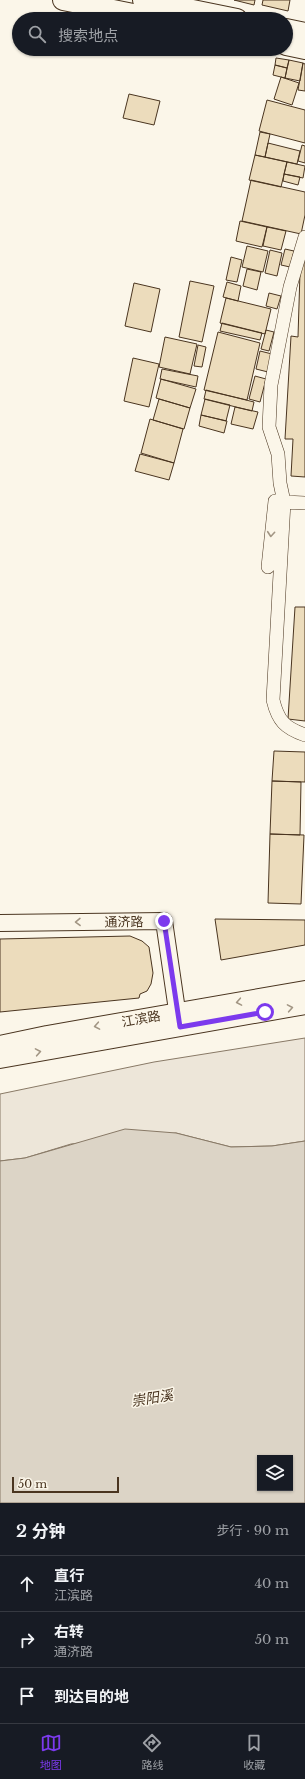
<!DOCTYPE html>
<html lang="zh">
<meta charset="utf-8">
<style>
body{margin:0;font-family:"Libre Baskerville","Noto Sans SC",serif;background:#20242c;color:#f1f3f6}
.controls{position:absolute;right:12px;bottom:12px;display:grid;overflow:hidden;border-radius:0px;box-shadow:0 1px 3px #0004}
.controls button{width:36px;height:36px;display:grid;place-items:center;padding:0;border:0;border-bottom:1px solid #363941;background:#171b24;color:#f1f3f6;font:20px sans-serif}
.scale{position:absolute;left:12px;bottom:10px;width:107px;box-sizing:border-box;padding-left:4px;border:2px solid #4a3520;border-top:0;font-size:11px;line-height:14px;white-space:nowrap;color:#4a3520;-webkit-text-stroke:3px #fbf6e9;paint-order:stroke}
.stop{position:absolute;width:12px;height:12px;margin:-9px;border:3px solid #7c3aed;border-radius:50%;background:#fff}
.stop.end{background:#7c3aed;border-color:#fff;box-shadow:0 1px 4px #0008}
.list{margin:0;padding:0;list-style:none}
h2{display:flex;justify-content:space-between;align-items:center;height:52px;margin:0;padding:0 16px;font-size:17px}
h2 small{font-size:13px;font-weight:400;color:#9ea1a6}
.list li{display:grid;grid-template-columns:26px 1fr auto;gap:12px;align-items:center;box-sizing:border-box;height:56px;padding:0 16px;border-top:1px solid #363941}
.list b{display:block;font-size:15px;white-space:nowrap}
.list p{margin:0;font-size:13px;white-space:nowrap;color:#9ea1a6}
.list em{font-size:13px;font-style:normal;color:#9ea1a6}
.icon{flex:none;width:22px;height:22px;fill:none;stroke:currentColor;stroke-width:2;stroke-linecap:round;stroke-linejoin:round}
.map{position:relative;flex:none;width:305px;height:1503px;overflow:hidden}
.search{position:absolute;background:#171b24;box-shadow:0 1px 3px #0004;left:12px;right:12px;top:12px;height:44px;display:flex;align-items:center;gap:10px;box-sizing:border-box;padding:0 14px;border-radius:22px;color:#9ea1a6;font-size:15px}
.sheet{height:220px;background:#171b24}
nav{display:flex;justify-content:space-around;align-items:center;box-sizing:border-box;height:56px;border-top:1px solid #363941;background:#171b24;font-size:11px;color:#9ea1a6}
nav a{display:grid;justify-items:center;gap:2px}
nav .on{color:#7c3aed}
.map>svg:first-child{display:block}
</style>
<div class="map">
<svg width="305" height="1503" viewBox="0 0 305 1503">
<rect width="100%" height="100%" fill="#fbf6e9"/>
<path fill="#ede6d9" stroke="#887966" d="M 305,1038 L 305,1141 L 272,1146 L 231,1147 L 176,1133 L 71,1144 L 25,1158 L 0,1161 L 0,1094 L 154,1062 Z"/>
<path fill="#dcd4c6" stroke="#887966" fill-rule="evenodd" d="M 125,1129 L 176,1133 L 231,1147 L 272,1146 L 305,1141 L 305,1503 L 0,1503 L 0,1161 L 25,1158 ZM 260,1458 L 290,1458 L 290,1488 L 260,1488 Z"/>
<path fill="#ecdcbc" stroke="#4a3520" d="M 234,0 L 255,0 L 254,5 Z
M 263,0 L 290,0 L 288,11 L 262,5 Z
M 276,58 L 289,60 L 287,68 L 275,65 Z
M 289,60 L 303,63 L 300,81 L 285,78 Z
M 303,63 L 305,64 L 305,91 L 298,90 Z
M 275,65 L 287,68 L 285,78 L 273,75 Z
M 281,77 L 299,83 L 292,105 L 274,99 Z
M 129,94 L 160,101 L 154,125 L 123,118 Z
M 267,100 L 305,110 L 305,143 L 259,131 Z
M 260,132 L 270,134 L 265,157 L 255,155 Z
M 268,143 L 300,151 L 297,164 L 265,157 Z
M 302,145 L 305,146 L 305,163 L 298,161 Z
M 255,155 L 287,162 L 281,187 L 249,180 Z
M 287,162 L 305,166 L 303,178 L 284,174 Z
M 284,174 L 300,177 L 298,185 L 283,181 Z
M 251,180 L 305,192 L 305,215 L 301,234 L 242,221 Z
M 240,221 L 267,227 L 262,247 L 236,241 Z
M 267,227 L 286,231 L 281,250 L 263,246 Z
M 247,246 L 268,251 L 263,272 L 242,267 Z
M 285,249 L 294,251 L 290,267 L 281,265 Z
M 270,250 L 282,253 L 277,276 L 265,273 Z
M 231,257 L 242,260 L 237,282 L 226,280 Z
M 305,258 L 305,477 L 291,476 L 293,439 L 285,439 L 291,336 L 298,337 L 300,272 Z
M 247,269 L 261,272 L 257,290 L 243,286 Z
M 190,281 L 214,286 L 202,342 L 179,337 Z
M 227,282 L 241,286 L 238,301 L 223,297 Z
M 134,283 L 160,289 L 151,332 L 125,326 Z
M 269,293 L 281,296 L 277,309 L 266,306 Z
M 226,298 L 271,309 L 265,334 L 220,323 Z
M 222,323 L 262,333 L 260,340 L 220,331 Z
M 266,330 L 274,332 L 269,351 L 261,349 Z
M 218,332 L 260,343 L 247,400 L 204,390 Z
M 165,337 L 197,344 L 190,374 L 159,367 Z
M 198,345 L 206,347 L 202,367 L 194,366 Z
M 260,351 L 272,354 L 268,372 L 256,369 Z
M 133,358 L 159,364 L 149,407 L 124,401 Z
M 162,369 L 198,376 L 196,387 L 160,379 Z
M 255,376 L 266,379 L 260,402 L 249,399 Z
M 161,379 L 196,389 L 190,408 L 156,398 Z
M 206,390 L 254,402 L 252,411 L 204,399 Z
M 159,399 L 190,408 L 184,429 L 153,420 Z
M 205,399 L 230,405 L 226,421 L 201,415 Z
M 235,407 L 258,412 L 253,429 L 231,424 Z
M 201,415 L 227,421 L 224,433 L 199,426 Z
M 150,419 L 183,429 L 174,463 L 141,453 Z
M 140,454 L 174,463 L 169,480 L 135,471 Z
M 295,607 L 305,607 L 305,721 L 288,719 Z
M 274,751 L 305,752 L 305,782 L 272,781 Z
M 272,781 L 301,782 L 300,835 L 270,834 Z
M 270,834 L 304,835 L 301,904 L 268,903 Z
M 215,919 L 305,920 L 305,945 L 221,960 Z
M 130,936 L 142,941 L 149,947 L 153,973 L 151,984 L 147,991 L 140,994 L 139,998 L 0,1012 L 0,939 Z"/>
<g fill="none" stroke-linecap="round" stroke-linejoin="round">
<defs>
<path id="minor" d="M 305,237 L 290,287 L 271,385 L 269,427 L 278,454 L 280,483 L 284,502 L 273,700 C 278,721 285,728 305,735
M 284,502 L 305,503
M 268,567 L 275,501"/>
<path id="tertiary" d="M 0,923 L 164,921 L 179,1024"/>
<path id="secondary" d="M 0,1045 L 47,1035 L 305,990
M 0,1059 L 305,1005"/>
<path id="primary" d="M 63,0 L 158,19
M 143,0 L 237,19
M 286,29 L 305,33
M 286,45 L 305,49"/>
</defs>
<use href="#minor" stroke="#4a3520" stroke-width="14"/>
<use href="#tertiary" stroke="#4a3520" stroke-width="18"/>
<use href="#secondary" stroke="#4a3520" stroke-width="20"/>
<use href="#primary" stroke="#4a3520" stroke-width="22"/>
<use href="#minor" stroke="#fbf6e9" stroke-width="13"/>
<use href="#tertiary" stroke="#fbf6e9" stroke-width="16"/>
<use href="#secondary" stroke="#fbf6e9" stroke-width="18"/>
<use href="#primary" stroke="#fbf6e9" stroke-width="20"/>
</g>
<defs><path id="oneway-chevron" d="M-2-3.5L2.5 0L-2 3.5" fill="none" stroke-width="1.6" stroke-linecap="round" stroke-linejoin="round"/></defs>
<g stroke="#a29684">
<use href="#oneway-chevron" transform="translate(271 534) rotate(95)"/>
<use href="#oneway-chevron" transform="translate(78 922) rotate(179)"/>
<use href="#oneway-chevron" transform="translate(239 1002) rotate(170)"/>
<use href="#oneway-chevron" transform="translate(290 1008) rotate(-10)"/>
<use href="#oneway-chevron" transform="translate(97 1026) rotate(170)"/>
<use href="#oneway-chevron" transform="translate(38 1052) rotate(-10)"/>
</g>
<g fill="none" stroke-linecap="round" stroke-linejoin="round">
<path stroke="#7c3aed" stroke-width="5" d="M 164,921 L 180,1027 L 265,1012"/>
</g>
<g text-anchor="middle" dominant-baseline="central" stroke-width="3" stroke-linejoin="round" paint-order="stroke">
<g font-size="13" fill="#4a3520" stroke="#fbf6e9">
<text transform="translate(124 922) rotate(-1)">通济路</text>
<text transform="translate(141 1019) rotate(-10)">江滨路</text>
</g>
<g font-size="14" font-style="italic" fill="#4a3520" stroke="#fbf6e9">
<text transform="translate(152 1398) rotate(-9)">崇阳溪</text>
</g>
</g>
</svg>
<div class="controls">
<button><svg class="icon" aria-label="layers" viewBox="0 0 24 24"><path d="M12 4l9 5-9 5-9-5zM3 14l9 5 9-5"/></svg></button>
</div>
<div class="scale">50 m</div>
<div class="stop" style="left:265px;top:1012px"></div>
<div class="stop end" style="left:164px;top:921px"></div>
<div class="search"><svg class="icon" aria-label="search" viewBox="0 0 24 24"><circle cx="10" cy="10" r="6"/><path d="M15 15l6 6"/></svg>搜索地点</div>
</div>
<section class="sheet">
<h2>2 分钟<small>步行 · 90 m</small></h2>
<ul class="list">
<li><svg class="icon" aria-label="ahead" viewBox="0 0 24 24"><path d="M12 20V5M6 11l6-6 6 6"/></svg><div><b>直行</b><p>江滨路</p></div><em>40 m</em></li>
<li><svg class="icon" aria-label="right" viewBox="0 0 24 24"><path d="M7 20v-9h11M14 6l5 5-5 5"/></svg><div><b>右转</b><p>通济路</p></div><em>50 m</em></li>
<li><svg class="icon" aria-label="arrive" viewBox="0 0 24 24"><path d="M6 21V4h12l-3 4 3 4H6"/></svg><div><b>到达目的地</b></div></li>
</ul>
</section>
<nav>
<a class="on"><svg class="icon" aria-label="map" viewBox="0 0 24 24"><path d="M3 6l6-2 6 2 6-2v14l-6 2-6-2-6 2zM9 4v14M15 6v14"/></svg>地图</a>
<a><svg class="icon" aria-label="directions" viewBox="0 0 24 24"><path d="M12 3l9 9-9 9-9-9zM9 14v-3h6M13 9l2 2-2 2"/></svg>路线</a>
<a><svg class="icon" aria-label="saved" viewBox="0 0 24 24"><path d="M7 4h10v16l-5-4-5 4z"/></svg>收藏</a>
</nav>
